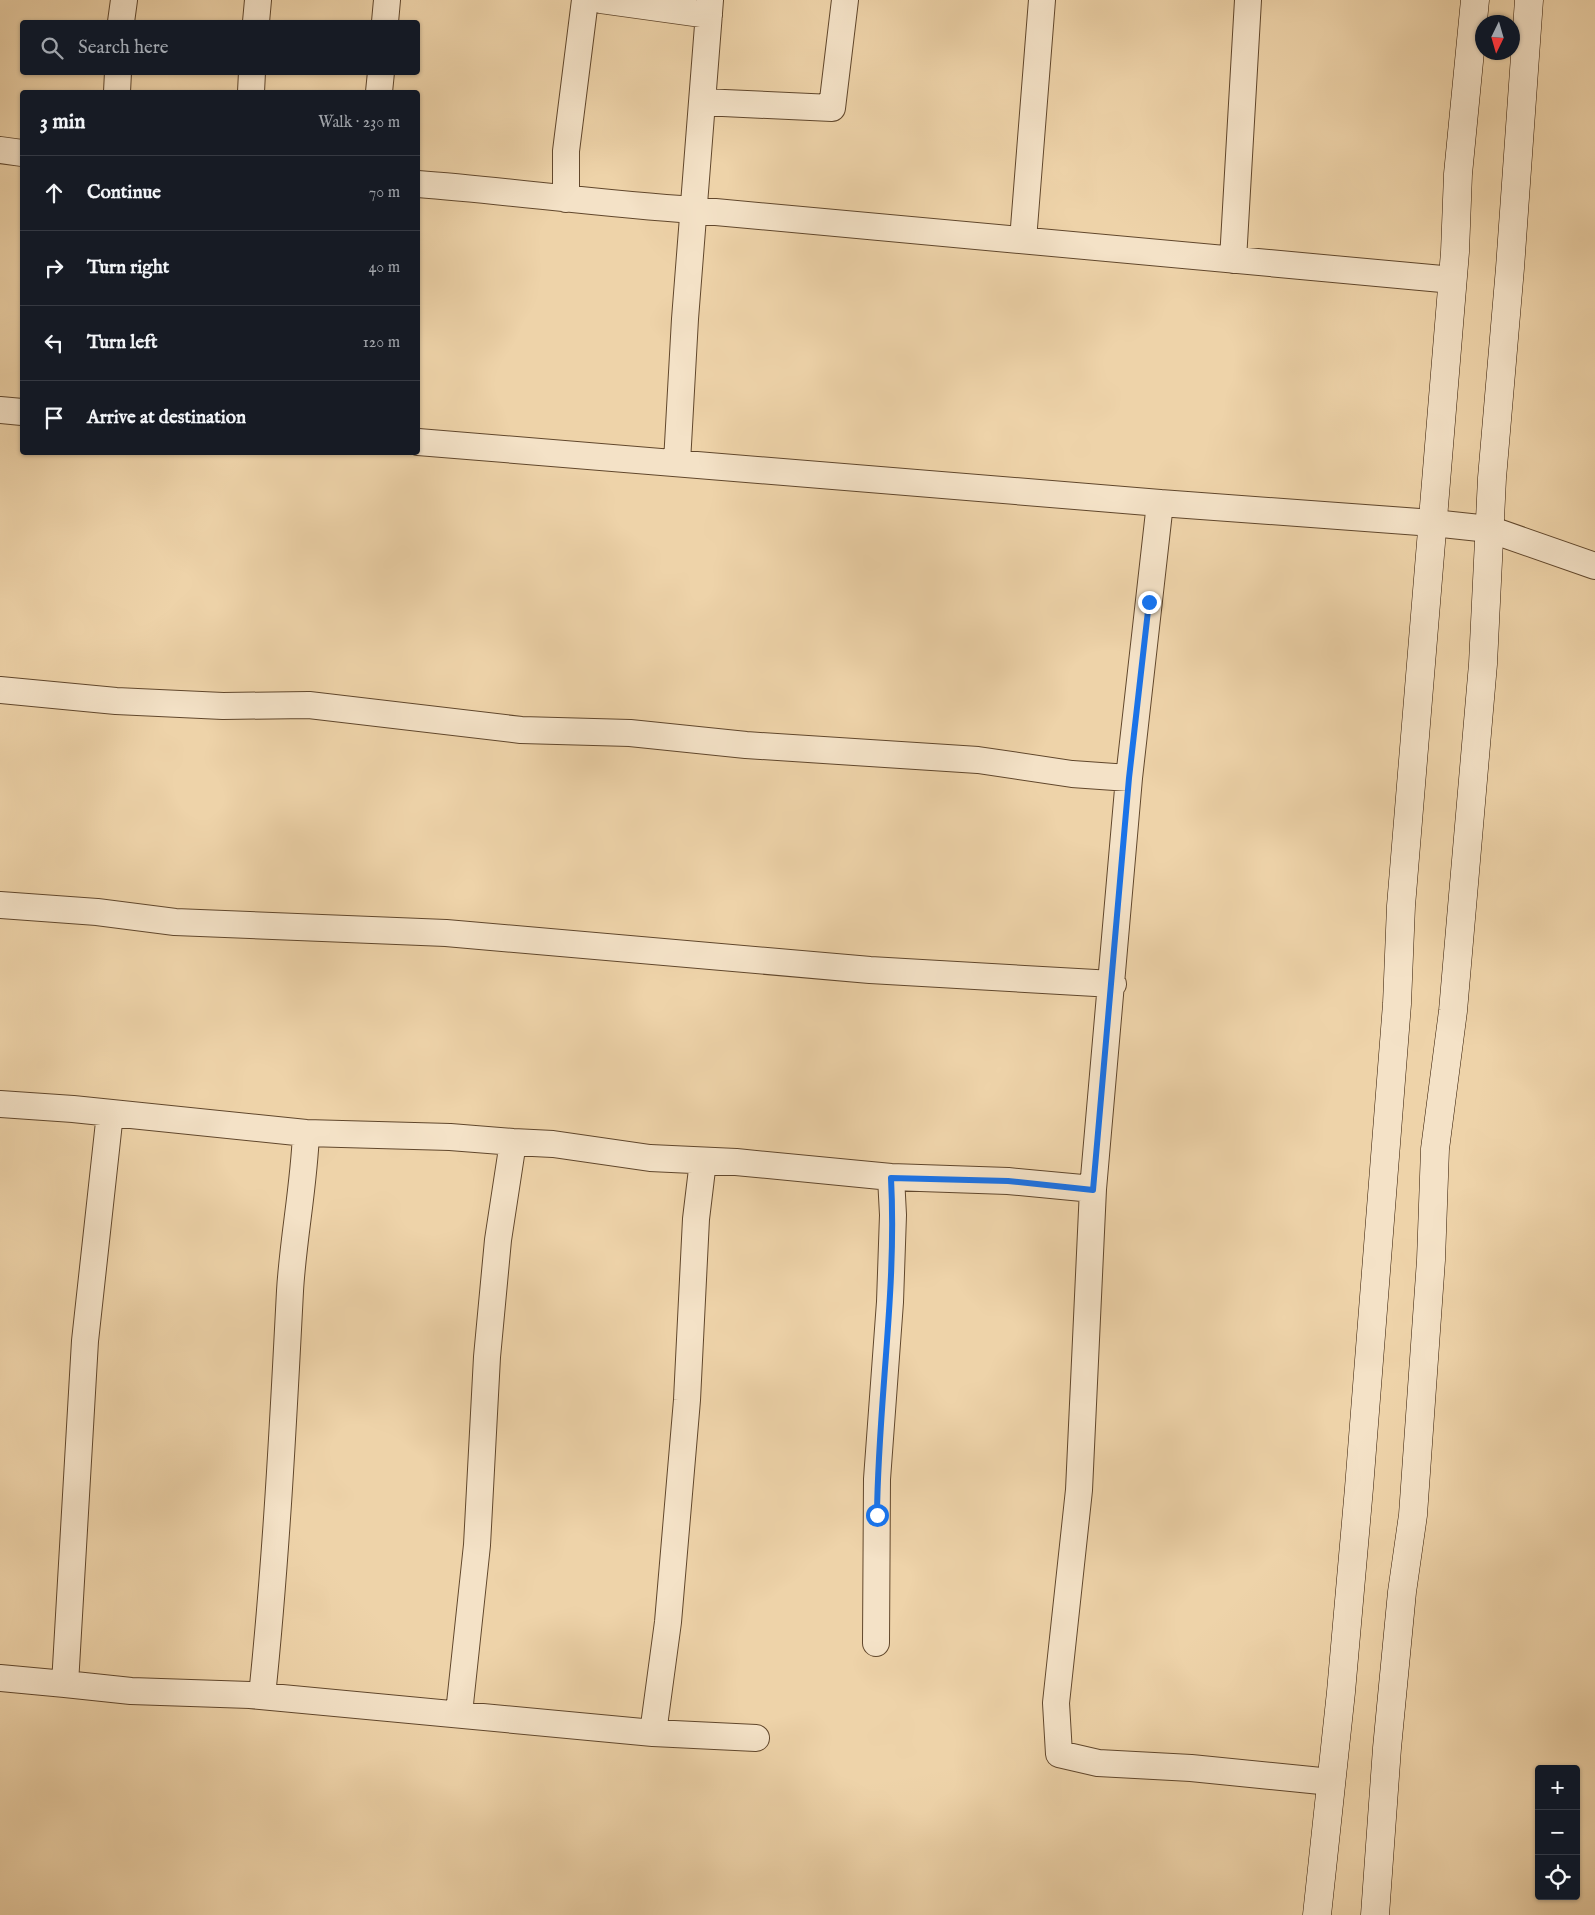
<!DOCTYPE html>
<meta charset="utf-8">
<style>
body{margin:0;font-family:"IM FELL English",serif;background:#242831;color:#f1f3f6}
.controls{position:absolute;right:15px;bottom:15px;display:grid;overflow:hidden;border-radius:5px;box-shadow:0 1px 4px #0004}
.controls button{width:45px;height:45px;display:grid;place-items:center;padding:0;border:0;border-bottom:1px solid #363941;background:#171b24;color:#f1f3f6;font:25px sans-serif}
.compass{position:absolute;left:1475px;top:15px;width:45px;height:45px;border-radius:50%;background:#171b24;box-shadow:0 1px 4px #0004;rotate:185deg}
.stop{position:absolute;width:15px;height:15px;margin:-11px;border:4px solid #1a73e8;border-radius:50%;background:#fff}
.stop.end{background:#1a73e8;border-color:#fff;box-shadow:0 1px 5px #0008}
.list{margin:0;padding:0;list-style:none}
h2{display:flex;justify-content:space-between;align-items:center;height:65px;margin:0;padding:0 20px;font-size:21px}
h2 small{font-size:16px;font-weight:400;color:#9ea1a6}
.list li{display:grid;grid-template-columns:32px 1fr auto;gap:15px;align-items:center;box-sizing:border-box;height:75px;padding:0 20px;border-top:1px solid #363941}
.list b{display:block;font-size:19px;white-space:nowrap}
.list em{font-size:16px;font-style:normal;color:#9ea1a6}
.icon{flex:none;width:28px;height:28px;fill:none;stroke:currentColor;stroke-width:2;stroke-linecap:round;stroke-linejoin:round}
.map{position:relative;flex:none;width:1595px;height:1915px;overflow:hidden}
.search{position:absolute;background:#171b24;box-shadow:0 1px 4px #0004;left:20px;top:20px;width:400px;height:55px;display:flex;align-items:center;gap:12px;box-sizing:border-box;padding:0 18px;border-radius:5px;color:#9ea1a6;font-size:19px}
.panel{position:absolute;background:#171b24;box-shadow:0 1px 4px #0004;left:20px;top:90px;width:400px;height:365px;border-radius:5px}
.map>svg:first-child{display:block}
</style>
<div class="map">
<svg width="1595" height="1915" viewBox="0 0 1595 1915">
<rect width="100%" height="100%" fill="#eed3a9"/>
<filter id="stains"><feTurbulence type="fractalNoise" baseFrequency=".004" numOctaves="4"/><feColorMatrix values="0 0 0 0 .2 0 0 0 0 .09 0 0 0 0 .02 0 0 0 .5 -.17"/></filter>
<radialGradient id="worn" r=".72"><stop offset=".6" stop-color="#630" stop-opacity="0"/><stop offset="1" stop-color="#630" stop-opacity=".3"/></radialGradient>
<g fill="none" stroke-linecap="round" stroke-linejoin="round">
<defs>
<path id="street" d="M 601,0 L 709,15
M 121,22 L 124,0
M 256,22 L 258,0
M 385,22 L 387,0
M 117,92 L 118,72
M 251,92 L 252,72
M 379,92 L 381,72
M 702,102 L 832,108 L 845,0
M 0,150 L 22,153
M 418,184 C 510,191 601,204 694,210 L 1453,280
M 566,199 L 566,151 L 585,0
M 1023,240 L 1042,0
M 1233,260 L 1248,0
M 0,410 L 22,412
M 418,442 L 1160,503 L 1433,523 L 1489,529 L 1595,566
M 677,462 L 685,319 L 710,0
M 1160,503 L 1129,778 L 1093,1189 L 1079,1490 L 1056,1703 L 1059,1754 L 1098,1763 L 1191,1768 L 1331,1782
M 0,690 L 116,701 L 223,706 L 309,705 L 521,730 L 630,733 L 746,745 L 978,760 L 1072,774 L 1129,778
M 0,905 L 97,912 L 175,922 L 446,933 L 870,970 L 1113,984
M 0,1104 L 73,1109 L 306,1133 L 450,1137 L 513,1142 L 553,1144 L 650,1158 L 736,1162 L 891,1177 L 1008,1181 L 1093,1189
M 110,1113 L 85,1341 L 65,1684 L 131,1691 L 250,1695 L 653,1733 L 756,1738
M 876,1643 L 877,1479 L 890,1302 L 893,1215 L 891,1177
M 0,1678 L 65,1684
M 262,1696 C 276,1561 283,1427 290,1291 C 293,1239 304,1186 306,1133
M 459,1713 L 477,1545 L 487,1357 L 498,1240 L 513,1142
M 653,1733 L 668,1622 L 687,1400 L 696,1219 L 703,1161"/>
<path id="secondary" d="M 1317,1915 L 1341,1692 L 1359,1488 L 1397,1004 L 1401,906 L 1455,252 L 1458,174 L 1475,0
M 1375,1915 L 1387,1748 L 1402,1592 L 1413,1515 L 1431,1260 L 1435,1149 L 1453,1011 L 1483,664 L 1492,478 L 1510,268 L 1529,0"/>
</defs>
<use href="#street" stroke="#61472c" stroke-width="28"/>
<use href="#secondary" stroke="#321802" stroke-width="29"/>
<use href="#street" stroke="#f4e2c7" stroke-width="26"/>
<use href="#secondary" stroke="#f4e2c7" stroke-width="28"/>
</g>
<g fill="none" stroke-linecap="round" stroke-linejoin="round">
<path stroke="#1a73e8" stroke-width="6" d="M 877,1515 C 878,1402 897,1291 891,1178 L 1008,1181 L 1093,1190 L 1129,778 L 1149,602"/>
</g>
<rect width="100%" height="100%" filter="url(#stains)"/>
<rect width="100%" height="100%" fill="url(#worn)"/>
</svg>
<div class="controls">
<button>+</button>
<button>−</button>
<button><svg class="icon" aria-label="locate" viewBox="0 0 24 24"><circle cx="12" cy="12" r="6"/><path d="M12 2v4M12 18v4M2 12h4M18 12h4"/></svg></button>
</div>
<svg class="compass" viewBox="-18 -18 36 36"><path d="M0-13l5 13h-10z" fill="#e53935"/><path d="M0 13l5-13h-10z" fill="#9ea1a6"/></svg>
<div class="stop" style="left:877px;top:1515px"></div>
<div class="stop end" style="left:1149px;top:602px"></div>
<div class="search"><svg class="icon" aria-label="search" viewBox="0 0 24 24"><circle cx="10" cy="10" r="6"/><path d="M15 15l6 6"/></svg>Search here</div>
<section class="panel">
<h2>3 min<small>Walk · 230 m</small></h2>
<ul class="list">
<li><svg class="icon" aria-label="ahead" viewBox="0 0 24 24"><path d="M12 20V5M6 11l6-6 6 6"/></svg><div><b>Continue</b></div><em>70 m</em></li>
<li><svg class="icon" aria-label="right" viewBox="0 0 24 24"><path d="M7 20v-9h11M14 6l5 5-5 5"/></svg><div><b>Turn right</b></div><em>40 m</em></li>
<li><svg class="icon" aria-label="left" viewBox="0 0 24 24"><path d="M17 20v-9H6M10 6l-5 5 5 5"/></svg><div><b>Turn left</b></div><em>120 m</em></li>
<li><svg class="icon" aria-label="arrive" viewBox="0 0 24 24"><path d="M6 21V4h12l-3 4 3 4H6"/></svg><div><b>Arrive at destination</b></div></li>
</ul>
</section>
</div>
